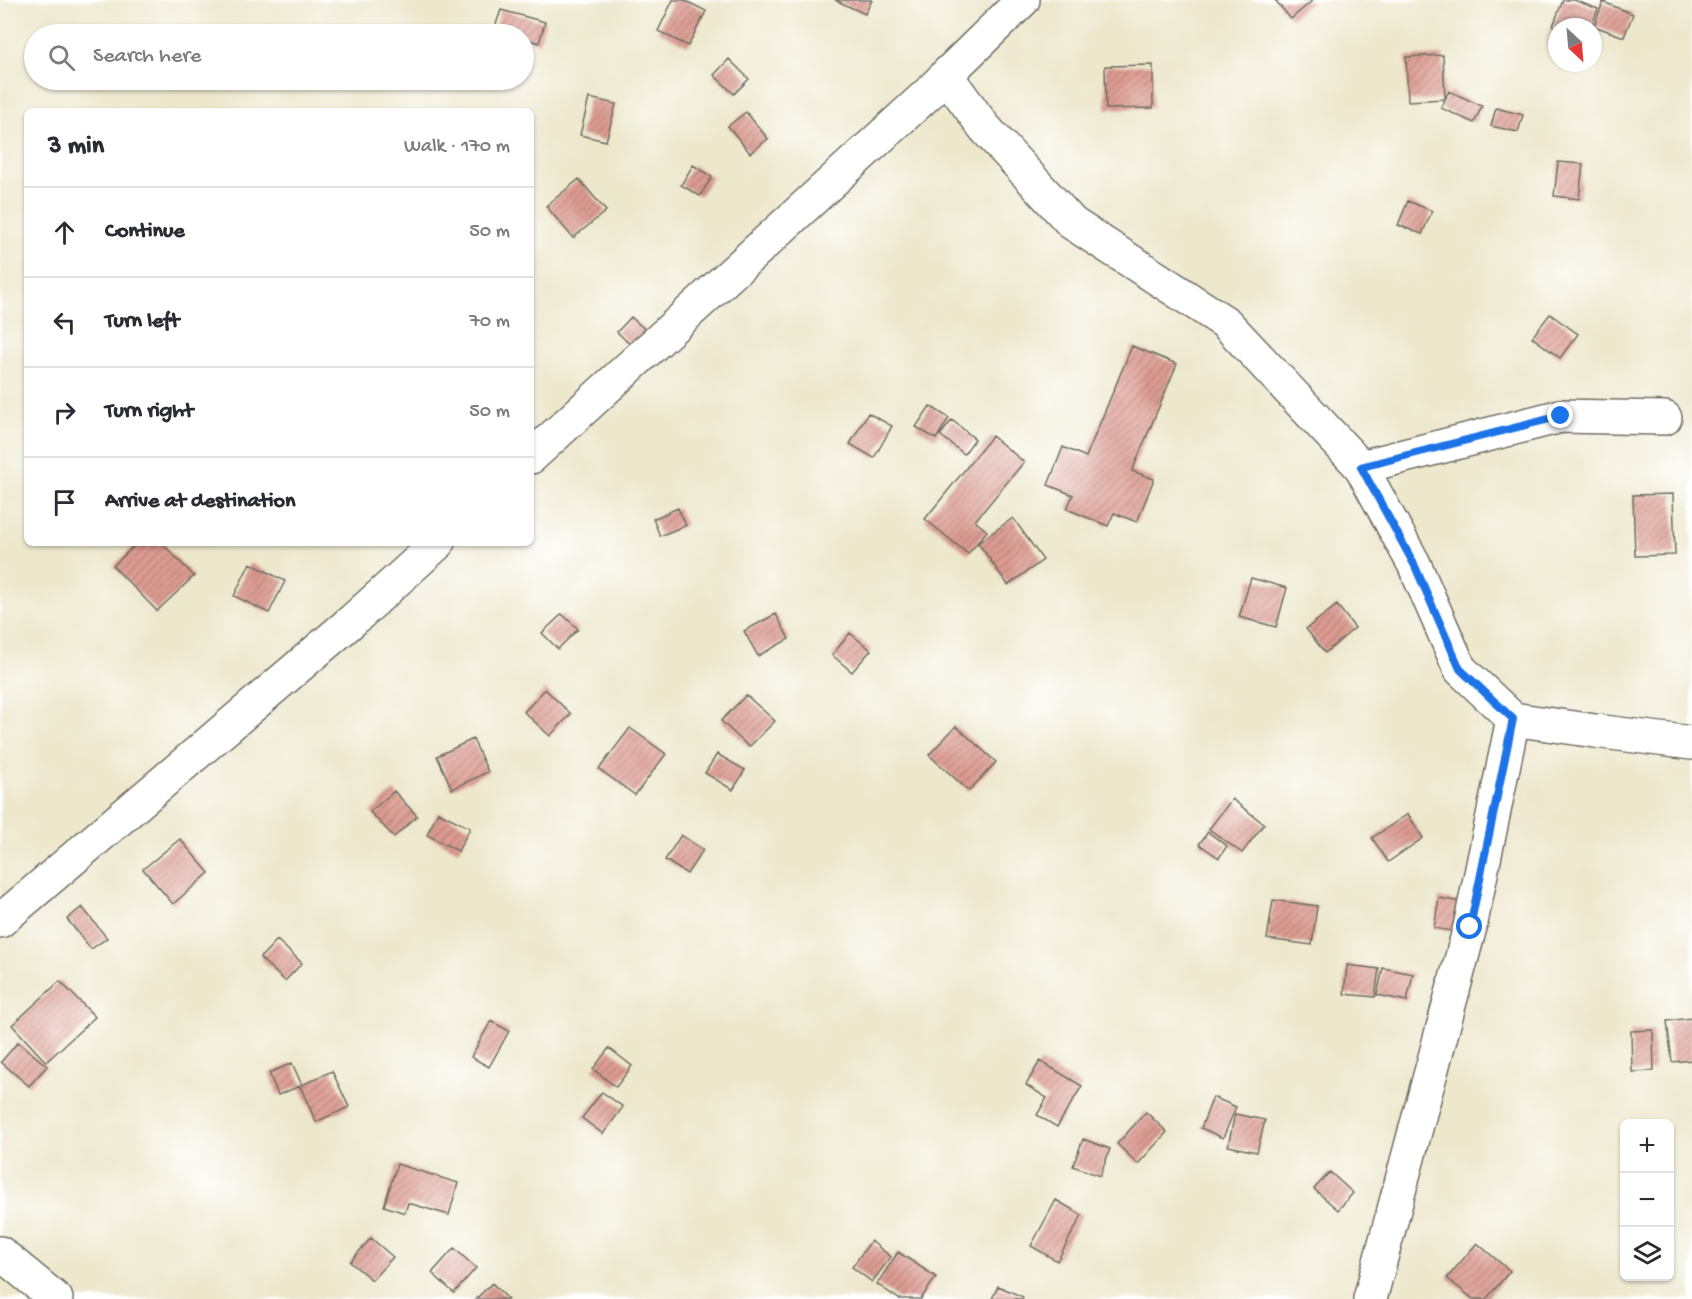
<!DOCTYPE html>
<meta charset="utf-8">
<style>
body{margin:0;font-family:"Gochi Hand",sans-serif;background:#f7f7f7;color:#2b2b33}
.controls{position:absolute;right:18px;bottom:18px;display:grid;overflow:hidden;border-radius:9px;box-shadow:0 2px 4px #0004}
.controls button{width:54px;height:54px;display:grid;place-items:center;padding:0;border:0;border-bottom:2px solid #e1e1e2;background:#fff;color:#2b2b33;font:30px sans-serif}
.compass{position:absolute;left:1548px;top:18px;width:54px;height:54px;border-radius:50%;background:#fff;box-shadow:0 2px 4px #0004;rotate:154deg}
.stop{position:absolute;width:18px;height:18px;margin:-14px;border:4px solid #1a73e8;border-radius:50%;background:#fff}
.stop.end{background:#1a73e8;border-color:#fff;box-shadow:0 2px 6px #0008}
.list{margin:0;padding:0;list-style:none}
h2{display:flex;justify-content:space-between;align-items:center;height:78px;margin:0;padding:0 24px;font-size:26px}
h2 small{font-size:20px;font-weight:400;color:#7c7c81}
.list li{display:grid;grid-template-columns:39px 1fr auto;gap:18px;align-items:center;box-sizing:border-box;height:90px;padding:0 24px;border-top:2px solid #e1e1e2}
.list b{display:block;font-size:22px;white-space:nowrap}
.list em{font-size:20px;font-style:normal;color:#7c7c81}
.icon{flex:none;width:33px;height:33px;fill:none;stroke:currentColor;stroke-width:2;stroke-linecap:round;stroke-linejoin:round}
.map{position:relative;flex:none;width:1692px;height:1299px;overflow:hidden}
.search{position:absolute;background:#fff;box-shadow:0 2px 4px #0004;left:24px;top:24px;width:510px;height:66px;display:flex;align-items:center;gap:15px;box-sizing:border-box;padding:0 21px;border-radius:33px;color:#7c7c81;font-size:22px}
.panel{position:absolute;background:#fff;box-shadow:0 2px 4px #0004;left:24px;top:108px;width:510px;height:438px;border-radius:9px}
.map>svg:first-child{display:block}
</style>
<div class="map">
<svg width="1692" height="1299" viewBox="0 0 1692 1299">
<defs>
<pattern id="building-hatch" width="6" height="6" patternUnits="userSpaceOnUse" patternTransform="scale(1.5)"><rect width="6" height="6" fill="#dd9b91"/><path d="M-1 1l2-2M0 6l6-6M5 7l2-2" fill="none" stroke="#b37f77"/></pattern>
</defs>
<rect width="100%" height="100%" fill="#fff"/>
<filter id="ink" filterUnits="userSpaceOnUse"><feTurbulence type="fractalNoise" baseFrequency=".0167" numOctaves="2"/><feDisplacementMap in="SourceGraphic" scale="12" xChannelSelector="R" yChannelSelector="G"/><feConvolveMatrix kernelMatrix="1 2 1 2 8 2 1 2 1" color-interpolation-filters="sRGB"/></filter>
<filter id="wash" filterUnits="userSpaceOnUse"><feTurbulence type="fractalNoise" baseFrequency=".008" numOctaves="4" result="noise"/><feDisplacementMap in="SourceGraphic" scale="24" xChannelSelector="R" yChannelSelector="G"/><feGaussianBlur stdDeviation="1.35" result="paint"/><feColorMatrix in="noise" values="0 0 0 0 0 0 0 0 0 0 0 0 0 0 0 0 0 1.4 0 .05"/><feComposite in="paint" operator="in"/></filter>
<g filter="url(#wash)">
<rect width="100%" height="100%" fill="#ede7cc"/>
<g id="blocks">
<path fill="url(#building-hatch)" d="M 673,0 L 684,0 L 706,11 L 688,46 L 658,31 Z
M 835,0 L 872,0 L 865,14 Z
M 1275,0 L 1313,0 L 1291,19 Z
M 1563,0 L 1574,0 L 1598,9 L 1591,27 L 1557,28 L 1553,26 Z
M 1603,2 L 1633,14 L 1624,37 L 1594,26 Z
M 501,10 L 545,22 L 539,43 L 524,38 L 524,34 L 510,34 L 494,30 Z
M 1443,55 L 1445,99 L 1408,101 L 1406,57 Z
M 729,59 L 749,79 L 734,94 L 714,75 Z
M 1153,65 L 1153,108 L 1106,109 L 1105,66 Z
M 1449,91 L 1482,106 L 1474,123 L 1441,108 Z
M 589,98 L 616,104 L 606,141 L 580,135 Z
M 1496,108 L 1523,115 L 1518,132 L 1491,126 Z
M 746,112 L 768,139 L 750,153 L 728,126 Z
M 1558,162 L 1583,164 L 1579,199 L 1554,196 Z
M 693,165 L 712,177 L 700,196 L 681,185 Z
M 579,179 L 606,211 L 573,238 L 546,206 Z
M 1408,201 L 1432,211 L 1422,234 L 1398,225 Z
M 1550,314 L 1578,334 L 1560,358 L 1532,337 Z
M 631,317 L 650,334 L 635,349 L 617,332 Z
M 1132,346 L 1177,364 L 1132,471 L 1154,479 L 1137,522 L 1114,513 L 1108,526 L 1067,509 L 1073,495 L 1048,485 L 1063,447 L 1086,457 Z
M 930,406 L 949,418 L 936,439 L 916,427 Z
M 868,413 L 892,426 L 874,458 L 850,444 Z
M 952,420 L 975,439 L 964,454 L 940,435 Z
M 992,436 L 1024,462 L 975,521 L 987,531 L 968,554 L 925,519 Z
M 1673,494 L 1675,555 L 1635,556 L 1633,495 Z
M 678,508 L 686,525 L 660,536 L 653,519 Z
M 1013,518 L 1043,560 L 1008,585 L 978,543 Z
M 137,543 L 162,543 L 194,576 L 157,611 L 113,566 Z
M 250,563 L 285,581 L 269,613 L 234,596 Z
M 1251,578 L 1287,588 L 1276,627 L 1239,617 Z
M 1337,605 L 1355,628 L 1325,653 L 1306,629 Z
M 562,614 L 578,629 L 558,649 L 542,633 Z
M 776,614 L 789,639 L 758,656 L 744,631 Z
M 850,633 L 871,650 L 852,672 L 832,655 Z
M 545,689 L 571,714 L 550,736 L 524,712 Z
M 746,695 L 775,721 L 749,747 L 721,721 Z
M 956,726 L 996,762 L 969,791 L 929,755 Z
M 630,728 L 666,754 L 635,795 L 599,769 Z
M 473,739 L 488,772 L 452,789 L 437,756 Z
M 717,754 L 745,770 L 733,790 L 705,773 Z
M 394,791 L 417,816 L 394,837 L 370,812 Z
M 1232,799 L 1264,824 L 1242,853 L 1209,829 Z
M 438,812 L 470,828 L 458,851 L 427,835 Z
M 1408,814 L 1423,838 L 1388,862 L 1372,838 Z
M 1208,832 L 1227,846 L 1219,858 L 1199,844 Z
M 681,835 L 703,850 L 687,874 L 665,860 Z
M 180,839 L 209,873 L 173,904 L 143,869 Z
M 1439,898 L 1467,903 L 1462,933 L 1434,928 Z
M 1273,900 L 1317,906 L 1312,945 L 1267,939 Z
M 82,907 L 107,938 L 91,949 L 67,919 Z
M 277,940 L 302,963 L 285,981 L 260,958 Z
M 1347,965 L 1379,969 L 1375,997 L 1344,994 Z
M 1383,968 L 1413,974 L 1407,1001 L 1377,995 Z
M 60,981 L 95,1017 L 46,1062 L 12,1025 Z
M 1692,1018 L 1692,1060 L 1672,1062 L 1667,1021 Z
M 491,1021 L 509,1031 L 489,1067 L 471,1057 Z
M 1653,1030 L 1654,1071 L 1632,1072 L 1631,1031 Z
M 18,1042 L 47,1066 L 29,1086 L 1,1062 Z
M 609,1048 L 632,1066 L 616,1087 L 593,1069 Z
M 1040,1061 L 1082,1086 L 1057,1127 L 1037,1115 L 1047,1098 L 1026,1085 Z
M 292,1063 L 302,1085 L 332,1071 L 349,1107 L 316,1122 L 300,1086 L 278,1095 L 269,1073 Z
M 602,1092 L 623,1107 L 603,1134 L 582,1118 Z
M 1213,1097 L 1236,1107 L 1223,1138 L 1201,1128 Z
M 1146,1112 L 1167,1132 L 1138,1164 L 1117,1144 Z
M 1235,1114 L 1265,1120 L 1257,1152 L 1228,1146 Z
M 1083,1139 L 1110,1149 L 1100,1176 L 1073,1166 Z
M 397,1164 L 458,1183 L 449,1215 L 408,1203 L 405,1213 L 384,1206 Z
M 1330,1172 L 1353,1193 L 1338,1210 L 1314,1189 Z
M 1056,1200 L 1082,1215 L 1057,1261 L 1031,1246 Z
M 371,1238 L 393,1257 L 372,1280 L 350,1262 Z
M 871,1241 L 891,1257 L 872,1282 L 852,1267 Z
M 1477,1243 L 1510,1271 L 1486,1299 L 1473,1299 L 1447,1278 Z
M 454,1248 L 476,1268 L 454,1293 L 432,1273 Z
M 898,1252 L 936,1277 L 921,1299 L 899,1299 L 877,1284 Z
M 492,1283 L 508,1299 L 476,1299 Z
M 998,1286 L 1023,1297 L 1022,1299 L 992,1299 Z"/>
</g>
</g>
<g filter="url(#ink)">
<use href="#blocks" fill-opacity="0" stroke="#6f6d63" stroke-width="1.5"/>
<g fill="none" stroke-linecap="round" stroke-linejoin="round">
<defs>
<path id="minor" d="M 1023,0 L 946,75 L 984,127 L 1072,223 L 1226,323 L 1361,467 L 1414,564 L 1460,669 L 1513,719 L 1595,731 L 1692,743
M 531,457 L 931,91 L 946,75
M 1361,467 L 1561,416 L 1665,418
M 0,921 L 353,620 L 438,543
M 0,1253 L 56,1299
M 1370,1299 L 1470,927 L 1513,719"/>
</defs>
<use href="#minor" stroke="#6f6d63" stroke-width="36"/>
<use href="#minor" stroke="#fff" stroke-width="33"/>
</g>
</g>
<g fill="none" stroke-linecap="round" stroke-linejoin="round" filter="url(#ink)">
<path stroke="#1a73e8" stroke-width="8" d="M 1470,927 L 1513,719 L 1460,669 L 1414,564 L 1361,467 L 1561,416"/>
</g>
</svg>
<div class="controls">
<button>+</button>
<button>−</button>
<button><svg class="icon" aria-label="layers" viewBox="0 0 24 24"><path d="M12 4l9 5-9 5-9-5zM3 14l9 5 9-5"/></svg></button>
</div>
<svg class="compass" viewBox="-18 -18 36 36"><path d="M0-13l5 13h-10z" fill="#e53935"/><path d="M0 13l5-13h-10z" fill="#7c7c81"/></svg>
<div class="stop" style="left:1470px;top:927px"></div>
<div class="stop end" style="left:1561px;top:416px"></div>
<div class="search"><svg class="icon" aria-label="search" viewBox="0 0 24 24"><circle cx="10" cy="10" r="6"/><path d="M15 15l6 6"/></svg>Search here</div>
<section class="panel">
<h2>3 min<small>Walk · 170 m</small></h2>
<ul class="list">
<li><svg class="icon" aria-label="ahead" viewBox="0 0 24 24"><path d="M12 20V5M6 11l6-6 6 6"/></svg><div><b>Continue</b></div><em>50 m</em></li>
<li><svg class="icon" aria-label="left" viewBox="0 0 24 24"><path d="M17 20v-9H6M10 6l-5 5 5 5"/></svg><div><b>Turn left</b></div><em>70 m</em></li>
<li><svg class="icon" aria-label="right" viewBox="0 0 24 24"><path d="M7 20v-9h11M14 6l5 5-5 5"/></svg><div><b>Turn right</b></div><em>50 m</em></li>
<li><svg class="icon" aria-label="arrive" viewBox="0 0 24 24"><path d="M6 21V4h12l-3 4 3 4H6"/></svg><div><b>Arrive at destination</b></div></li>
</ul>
</section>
</div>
